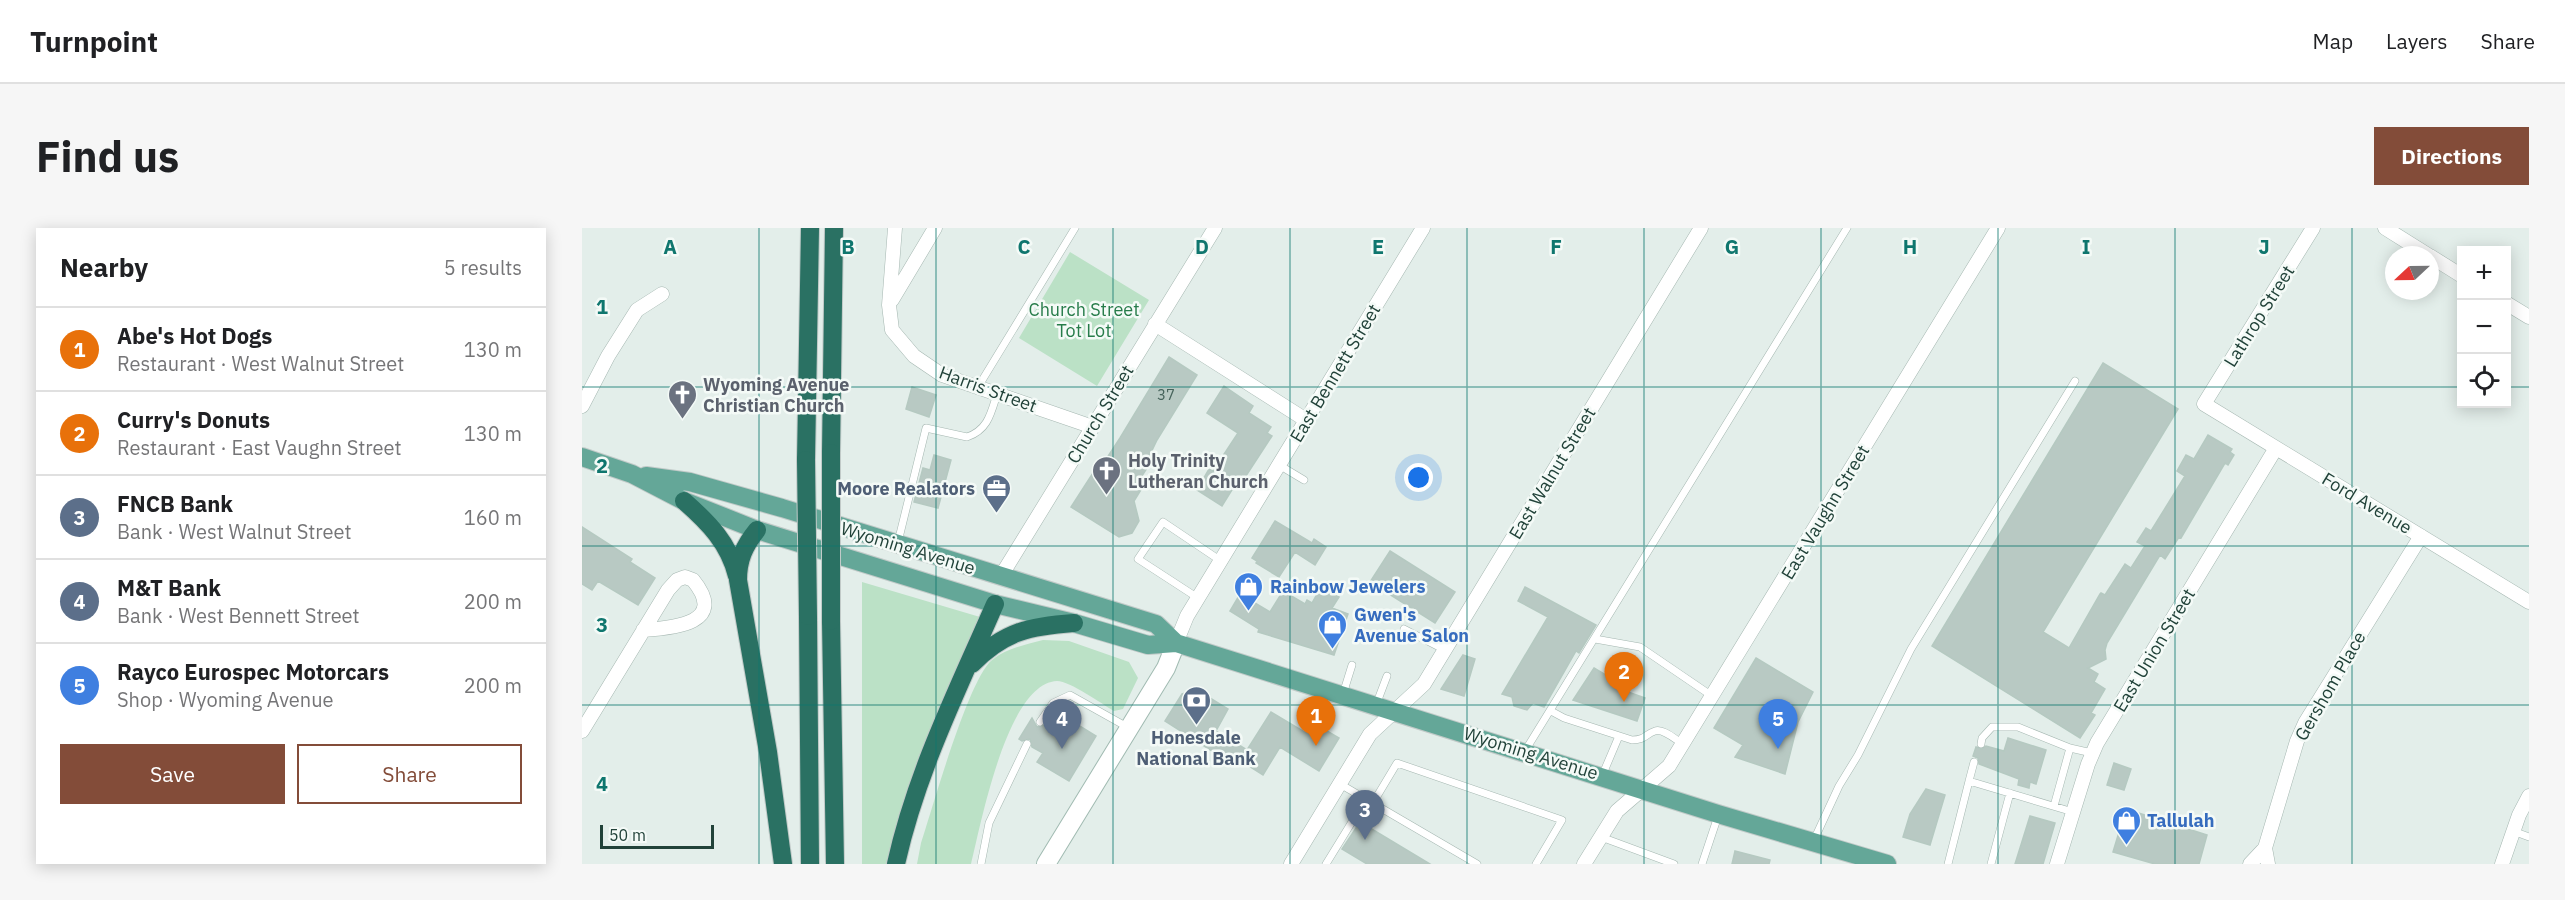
<!DOCTYPE html>
<meta charset="utf-8">
<style>
body{margin:0;font-family:"IBM Plex Sans",sans-serif;background:#f6f6f6;color:#202124}
.controls{position:absolute;right:18px;top:18px;display:grid;overflow:hidden;border-radius:0px;box-shadow:0 3px 15px #0003}
.controls button{width:54px;height:54px;display:grid;place-items:center;padding:0;border:0;border-bottom:2px solid #e0e0e0;background:#fff;color:#202124;font:30px sans-serif}
.compass{position:absolute;left:1803px;top:18px;width:54px;height:54px;border-radius:50%;background:#fff;box-shadow:0 3px 15px #0003;rotate:248deg}
.scale{position:absolute;left:18px;bottom:15px;width:114px;box-sizing:border-box;padding-left:6px;border:3px solid #214239;border-top:0;font-size:16px;line-height:21px;white-space:nowrap;color:#214239;-webkit-text-stroke:4px #f4faf7;paint-order:stroke}
.you{position:absolute;left:837px;top:250px;width:21px;height:21px;margin:-15px;border:4px solid #fff;border-radius:50%;background:#1a73e8;box-shadow:0 0 0 9px #1a73e833}
.badge{display:grid;place-items:center;width:39px;height:39px;border-radius:50%;background:#834c39;color:#fff;font-size:20px;font-weight:700}
.pin{position:absolute;translate:-50% -50px;filter:drop-shadow(0 2px 3px #0008)}
.pin::after{content:'';position:absolute;top:32px;width:21px;height:18px;background:inherit;clip-path:polygon(0 0,100% 0,50% 100%)}
.list{margin:0;padding:0;list-style:none}
h2{display:flex;justify-content:space-between;align-items:center;height:78px;margin:0;padding:0 24px;font-size:26px}
h2 small{font-size:20px;font-weight:400;color:#757577}
.list li{display:grid;grid-template-columns:39px 1fr auto;gap:18px;align-items:center;box-sizing:border-box;height:84px;padding:0 24px;border-top:2px solid #e0e0e0}
.list b{display:block;font-size:22px;white-space:nowrap}
.list p{margin:0;font-size:20px;white-space:nowrap;color:#757577}
.list em{font-size:20px;font-style:normal;color:#757577}
.actions{display:flex;gap:12px;padding:18px 24px}
.actions a{flex:1;padding:14px 0;border:2px solid #834c39;border-radius:0px;text-align:center;font-size:21px;color:#834c39}
.actions .main{background:#834c39;color:#fff}
.icon{flex:none;width:33px;height:33px;fill:none;stroke:currentColor;stroke-width:2;stroke-linecap:round;stroke-linejoin:round}
.map{position:relative;flex:none;width:1947px;height:636px;overflow:hidden;border-radius:0px}
header{display:flex;align-items:center;gap:36px;box-sizing:border-box;height:84px;padding:0 30px;background:#fff;border-bottom:2px solid #e0e0e0}
header strong{font-size:28px}
nav{display:flex;gap:33px;margin-inline-start:auto;font-size:21px}
.intro{display:flex;align-items:center;justify-content:space-between;box-sizing:border-box;height:144px;padding:0 36px}
h1{margin:0;font-size:42px}
.button{padding:15px 27px;border-radius:0px;background:#834c39;color:#fff;font-size:21px;font-weight:700}
main{display:flex;gap:36px;padding:0 36px}
aside{flex:1;background:#fff;border-radius:0px;box-shadow:0 3px 15px #0003}
.map>svg:first-child{display:block}
</style>
<header>
<strong>Turnpoint</strong>
<nav><a>Map</a><a>Layers</a><a>Share</a></nav>
</header>
<div class="intro"><h1>Find us</h1><a class="button">Directions</a></div>
<main>
<aside>
<h2>Nearby<small>5 results</small></h2>
<ul class="list">
<li><span class="badge" style="background:#e8710a">1</span><div><b>Abe's Hot Dogs</b><p>Restaurant · West Walnut Street</p></div><em>130 m</em></li>
<li><span class="badge" style="background:#e8710a">2</span><div><b>Curry's Donuts</b><p>Restaurant · East Vaughn Street</p></div><em>130 m</em></li>
<li><span class="badge" style="background:#5c6f8a">3</span><div><b>FNCB Bank</b><p>Bank · West Walnut Street</p></div><em>160 m</em></li>
<li><span class="badge" style="background:#5c6f8a">4</span><div><b>M&amp;T Bank</b><p>Bank · West Bennett Street</p></div><em>200 m</em></li>
<li><span class="badge" style="background:#3f7fe0">5</span><div><b>Rayco Eurospec Motorcars</b><p>Shop · Wyoming Avenue</p></div><em>200 m</em></li>
</ul>
<div class="actions"><a class="main">Save</a><a>Share</a></div>
</aside>
<div class="map">
<svg width="1947" height="636" viewBox="0 0 1947 636">
<rect width="100%" height="100%" fill="#e3eeea"/>
<path fill="#bbe1c6" d="M 488,24 L 567,72 L 515,158 L 437,110 Z
M 280,354 L 398,389 C 362,471 327,549 304,636 L 280,636 Z
M 461,412 L 487,413 L 547,434 L 556,450 L 541,481 L 532,483 C 520,476 488,453 475,453 C 425,455 399,596 389,636 L 335,636 L 339,615 C 351,579 386,452 410,432 C 425,420 443,417 461,412 Z"/>
<path fill="#b8c9c3" stroke="#b5c9c1" stroke-width="1.5" d="M 587,129 L 615,147 L 575,212 L 564,235 L 567,237 L 554,257 L 560,260 L 552,273 L 557,293 L 550,305 L 537,309 L 489,279 L 518,234 L 521,236 L 538,210 Z
M 1521,135 L 1596,181 L 1461,404 L 1487,420 L 1518,366 L 1519,365 L 1523,367 L 1543,336 L 1549,340 L 1563,318 L 1555,314 L 1564,300 L 1569,303 L 1603,248 L 1595,243 L 1604,227 L 1612,231 L 1626,207 L 1650,221 L 1648,224 L 1652,227 L 1646,237 L 1643,235 L 1599,310 L 1597,309 L 1583,331 L 1578,327 L 1525,415 L 1523,422 L 1524,431 L 1506,440 L 1516,446 L 1512,454 L 1523,461 L 1509,485 L 1513,487 L 1498,510 L 1350,418 Z
M 642,158 L 671,178 L 667,185 L 689,199 L 685,205 L 690,208 L 660,254 L 656,252 L 640,278 L 615,262 L 627,241 L 631,243 L 656,205 L 625,185 Z
M 330,159 L 354,167 L 347,189 L 324,181 Z
M 352,227 L 369,232 L 356,280 L 332,274 L 341,240 L 348,242 Z
M 693,293 L 730,315 L 732,311 L 744,319 L 733,337 L 713,324 L 697,349 L 674,335 L 675,333 L 670,330 Z
M 0,299 L 50,331 L 48,334 L 73,350 L 56,377 L 16,353 L 10,362 L 0,356 Z
M 808,323 L 873,364 L 853,395 L 788,354 Z
M 739,359 L 757,369 L 750,380 L 766,386 L 752,427 L 676,404 L 677,401 L 648,383 L 658,366 L 688,384 L 701,363 L 723,376 L 725,372 L 730,375 Z
M 943,359 L 1014,397 L 997,425 L 994,423 L 962,479 L 951,475 L 945,482 L 932,478 L 930,469 L 920,466 L 966,389 L 936,373 Z
M 881,427 L 893,431 L 882,468 L 859,461 Z
M 1174,430 L 1231,464 L 1216,494 L 1203,546 L 1153,529 L 1161,517 L 1132,500 Z
M 1012,440 L 1032,452 L 1036,445 L 1050,452 L 1046,464 L 1063,470 L 1055,493 L 991,472 Z
M 615,462 L 646,481 L 634,503 L 665,522 L 689,484 L 724,505 L 730,494 L 757,510 L 737,543 L 698,519 L 681,547 L 648,526 L 644,532 L 583,493 L 600,466 Z
M 483,489 L 514,508 L 487,553 L 455,534 L 461,525 L 450,519 L 448,511 L 440,513 L 437,511 L 450,490 L 455,499 L 463,497 L 474,504 Z
M 1426,510 L 1464,522 L 1454,556 L 1448,554 L 1447,560 L 1436,557 L 1437,551 L 1397,536 L 1396,530 L 1391,528 L 1394,519 L 1400,521 L 1404,518 L 1422,523 Z
M 1532,535 L 1549,541 L 1542,562 L 1525,557 Z
M 1344,561 L 1363,567 L 1348,617 L 1321,609 L 1328,586 Z
M 1544,581 L 1625,607 L 1617,636 L 1573,636 L 1531,624 Z
M 1448,588 L 1473,595 L 1461,636 L 1433,636 Z
M 778,594 L 848,636 L 785,636 L 760,621 Z
M 1153,623 L 1188,632 L 1187,636 L 1150,636 Z"/>
<g fill="none" stroke-linecap="round" stroke-linejoin="round">
<defs>
<path id="lane" d="M 396,159 L 493,0
M 697,237 L 722,252
M 316,314 L 344,200 L 385,209 C 406,202 409,185 415,166
M 616,370 L 556,331 L 581,294 L 639,333
M 822,401 L 863,422
M 1013,411 L 1058,419 L 1130,468
M 761,466 L 770,437
M 794,477 L 805,448
M 969,483 L 982,490 L 1050,512 C 1064,512 1063,506 1073,503 C 1081,500 1094,512 1101,516
M 458,494 L 471,475 L 488,467 L 547,500
M 1399,516 L 1400,510 L 1410,499 L 1436,499 L 1488,520 L 1510,525
M 943,523 L 1265,0
M 1392,534 L 1387,553 L 1491,584
M 1020,548 L 1037,508
M 758,556 L 895,636
M 791,575 L 815,535 L 980,592 L 954,636
M 1472,578 L 1488,520
M 1931,603 L 1947,609
M 1019,609 L 1092,636
M 1232,612 L 1257,558 L 1276,527 L 1329,421 L 1493,153
M 399,636 L 407,595 L 445,516
M 744,636 L 784,571
M 1120,636 L 1136,588
M 1366,636 L 1387,553
M 1409,636 L 1428,565"/>
<path id="street" d="M 313,0 L 307,77 L 310,102 L 332,128 L 360,147 L 511,199
M 1731,0 L 1622,176 L 1947,374
M 1803,0 L 1846,27
M 1848,28 L 1880,48
M 310,72 L 353,0
M 1924,75 L 1947,89
M 573,96 L 724,192
M 0,178 L 26,128 L 55,82 L 80,66
M 419,348 L 633,0
M 594,415 L 605,388 L 841,0
M 0,503 L 86,362 L 95,352 L 103,349 L 111,352 C 146,395 93,400 61,402
M 1683,620 L 1686,636
M 709,636 L 788,506 L 842,456 L 1119,0
M 1002,636 L 1035,583 L 1087,538 L 1416,0
M 1475,636 L 1506,536 L 1515,515 L 1694,220
M 1668,636 L 1683,620 L 1715,513 L 1723,495 L 1839,308
M 1920,636 L 1937,587 L 1947,568"/>
<path id="secondary" d="M 464,636 L 584,440 L 594,415"/>
<path id="primary" d="M 0,229 L 50,246 L 102,273 L 175,302 L 413,376 L 492,395 L 566,417 L 594,415 L 1136,586 L 1305,636
M 64,248 L 108,254 L 200,280 L 574,396 L 594,415"/>
<path id="highway" d="M 249,225 L 252,0
M 224,232 L 228,0
M 102,273 C 126,294 147,315 155,348
M 175,302 C 162,318 156,332 156,352 L 186,524 L 201,636
M 226,388 L 228,636
M 249,393 L 253,636
M 390,436 C 422,403 449,398 492,395
M 314,636 C 334,545 376,461 413,376"/>
</defs>
<use href="#lane" stroke="#a5b7b1" stroke-width="8"/>
<use href="#street" stroke="#a5b7b1" stroke-width="15"/>
<use href="#secondary" stroke="#a1bbb2" stroke-width="20"/>
<use href="#primary" stroke="#c1cac8" stroke-width="20"/>
<use href="#highway" stroke="#c1cac8" stroke-width="20"/>
<use href="#lane" stroke="#fff" stroke-width="7"/>
<use href="#street" stroke="#fff" stroke-width="14"/>
<use href="#secondary" stroke="#fff" stroke-width="18"/>
<use href="#primary" stroke="#64a798" stroke-width="18"/>
<use href="#highway" stroke="#2a7163" stroke-width="18"/>
<defs>
<path id="highway-bridge" d="M 249,225 L 249,393
M 224,232 L 226,388"/>
</defs>
<use href="#highway-bridge" stroke="#c1cac8" stroke-width="20" stroke-linecap="butt"/>
<use href="#highway-bridge" stroke="#2a7163" stroke-width="18"/>
</g>
<path fill="none" stroke="#0f766e" stroke-width="1.5" stroke-opacity="0.55" d="M 177,0 L 177,636M 354,0 L 354,636M 531,0 L 531,636M 708,0 L 708,636M 885,0 L 885,636M 1062,0 L 1062,636M 1239,0 L 1239,636M 1416,0 L 1416,636M 1593,0 L 1593,636M 1770,0 L 1770,636M 0,159 L 1880,159M 1924,159 L 1947,159M 0,318 L 1947,318M 0,477 L 1947,477"/>
<defs>
<symbol id="church-pin" viewBox="-11 -11 22 30"><path d="M0 17L-7.5 6A9.5 9.5 0 1 1 7.5 6Z" fill="#6b7280" stroke="#f4faf7"/><path d="M-1.2-6h2.4v3.5h3.3v2.4h-3.3V6h-2.4V-.1h-3.3v-2.4h3.3Z" fill="#fff"/></symbol>
<symbol id="office-pin" viewBox="-11 -11 22 30"><path d="M0 17L-7.5 6A9.5 9.5 0 1 1 7.5 6Z" fill="#5c6f8a" stroke="#f4faf7"/><path d="M-6-3h4V-5.5h4V-3h4V5H-6ZM-1-4.5V-3h2v-1.5ZM-6 0V1H6V0Z" fill="#fff"/></symbol>
<symbol id="shop-pin" viewBox="-11 -11 22 30"><path d="M0 17L-7.5 6A9.5 9.5 0 1 1 7.5 6Z" fill="#3f7fe0" stroke="#f4faf7"/><path d="M-5-2.5h2.3a2.7 3.5 0 0 1 5.4 0H5L5.5 6h-11ZM-1.5-2.5h3a1.5 2.3 0 0 0-3 0Z" fill="#fff"/></symbol>
<symbol id="bank-pin" viewBox="-11 -11 22 30"><path d="M0 17L-7.5 6A9.5 9.5 0 1 1 7.5 6Z" fill="#5c6f8a" stroke="#f4faf7"/><path d="M-6-4H6V4H-6ZM0-2.3a2.3 2.3 0 1 0 0 4.6a2.3 2.3 0 1 0 0-4.6Z" fill="#fff"/></symbol>
</defs>
<g fill-rule="evenodd">
<use href="#church-pin" x="84" y="150" width="33" height="45"/>
<use href="#church-pin" x="508" y="226" width="33" height="45"/>
<use href="#office-pin" x="398" y="244" width="33" height="45"/>
<use href="#shop-pin" x="650" y="342" width="33" height="45"/>
<use href="#shop-pin" x="734" y="380" width="33" height="45"/>
<use href="#bank-pin" x="598" y="456" width="33" height="45"/>
<use href="#shop-pin" x="1528" y="576" width="33" height="45"/>
</g>
<g text-anchor="middle" dominant-baseline="central" stroke-width="5" stroke-linejoin="round" paint-order="stroke">
<g font-size="15" fill="#47645c">
<text x="584" y="166">37</text>
</g>
<g font-size="18" fill="#277c4a" stroke="#f4faf7">
<text x="502" y="81">Church Street<tspan x="502" dy="21">Tot Lot</tspan></text>
</g>
<g font-size="18" fill="#214239" stroke="#f4faf7">
<text transform="translate(1677 88) rotate(-58)">Lathrop Street</text>
<text transform="translate(753 145) rotate(-59)">East Bennett Street</text>
<text transform="translate(406 161) rotate(20)">Harris Street</text>
<text transform="translate(518 186) rotate(-59)">Church Street</text>
<text transform="translate(970 245) rotate(-59)">East Walnut Street</text>
<text transform="translate(1785 275) rotate(31)">Ford Avenue</text>
<text transform="translate(1243 284) rotate(-59)">East Vaughn Street</text>
<text transform="translate(326 320) rotate(17)">Wyoming Avenue</text>
<text transform="translate(1572 422) rotate(-59)">East Union Street</text>
<text transform="translate(1748 458) rotate(-60)">Gershom Place</text>
<text transform="translate(949 525) rotate(17)">Wyoming Avenue</text>
</g>
<g font-size="18" font-weight="bold" fill="#5b616d" stroke="#f4faf7" text-anchor="start">
<text x="121" y="156">Wyoming Avenue<tspan x="121" dy="21">Christian Church</tspan></text>
<text x="546" y="232">Holy Trinity<tspan x="546" dy="21">Lutheran Church</tspan></text>
</g>
<g font-size="18" font-weight="bold" fill="#4e5e75" stroke="#f4faf7" text-anchor="end">
<text x="393" y="260">Moore Realators</text>
<text x="614" y="509" text-anchor="middle">Honesdale<tspan x="614" dy="21">National Bank</tspan></text>
</g>
<g font-size="18" font-weight="bold" fill="#366cbe" stroke="#f4faf7" text-anchor="start">
<text x="688" y="358">Rainbow Jewelers</text>
<text x="772" y="386">Gwen's<tspan x="772" dy="21">Avenue Salon</tspan></text>
<text x="1565" y="592">Tallulah</text>
</g>
</g>
<g font-size="20" text-anchor="middle" font-weight="bold" fill="#0f766e" stroke="#f4faf7" stroke-width="5" stroke-linejoin="round" paint-order="stroke">
<text x="88" y="26">A</text>
<text x="266" y="26">B</text>
<text x="442" y="26">C</text>
<text x="620" y="26">D</text>
<text x="796" y="26">E</text>
<text x="974" y="26">F</text>
<text x="1150" y="26">G</text>
<text x="1328" y="26">H</text>
<text x="1504" y="26">I</text>
<text x="1682" y="26">J</text>
<text x="20" y="86">1</text>
<text x="20" y="245">2</text>
<text x="20" y="404">3</text>
<text x="20" y="563">4</text>
</g>
</svg>
<div class="controls">
<button>+</button>
<button>−</button>
<button><svg class="icon" aria-label="locate" viewBox="0 0 24 24"><circle cx="12" cy="12" r="6"/><path d="M12 2v4M12 18v4M2 12h4M18 12h4"/></svg></button>
</div>
<svg class="compass" viewBox="-18 -18 36 36"><path d="M0-13l5 13h-10z" fill="#e53935"/><path d="M0 13l5-13h-10z" fill="#757577"/></svg>
<div class="scale">50 m</div>
<div class="you"></div>
<div class="pin badge" style="left:734px;top:518px;background:#e8710a">1</div>
<div class="pin badge" style="left:1042px;top:474px;background:#e8710a">2</div>
<div class="pin badge" style="left:783px;top:612px;background:#5c6f8a">3</div>
<div class="pin badge" style="left:480px;top:521px;background:#5c6f8a">4</div>
<div class="pin badge" style="left:1196px;top:521px;background:#3f7fe0">5</div>
</div>
</main>
